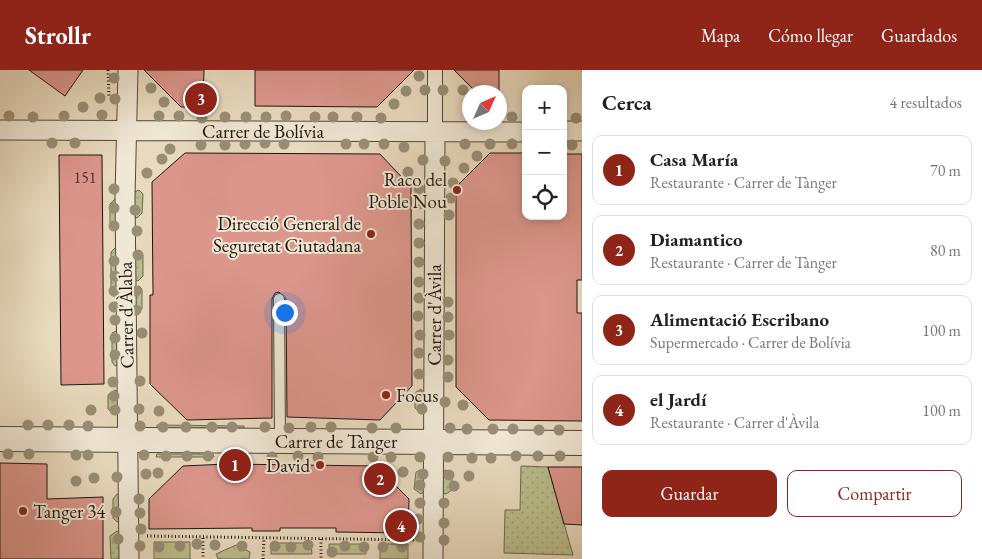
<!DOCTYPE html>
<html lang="es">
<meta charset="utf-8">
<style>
body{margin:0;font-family:"EB Garamond",serif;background:#f6f6f6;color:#222}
.controls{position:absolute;right:15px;top:15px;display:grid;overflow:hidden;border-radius:10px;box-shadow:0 2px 8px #0003}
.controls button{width:45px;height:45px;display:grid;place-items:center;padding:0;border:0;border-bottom:1px solid #e0e0e0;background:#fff;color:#222;font:25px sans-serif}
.compass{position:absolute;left:462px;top:15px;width:45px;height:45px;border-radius:50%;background:#fff;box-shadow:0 2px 8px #0003;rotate:45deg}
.you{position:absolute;left:284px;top:242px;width:18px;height:18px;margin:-12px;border:4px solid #fff;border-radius:50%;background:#1a73e8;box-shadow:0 0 0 8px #1a73e833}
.badge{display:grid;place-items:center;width:32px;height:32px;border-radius:50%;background:#8f2418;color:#fff;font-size:16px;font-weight:700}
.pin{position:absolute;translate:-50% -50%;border:2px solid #fff;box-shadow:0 1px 5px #0006}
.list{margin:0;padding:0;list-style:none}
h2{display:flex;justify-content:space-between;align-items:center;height:65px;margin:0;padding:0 20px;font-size:21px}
h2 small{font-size:16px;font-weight:400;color:#767676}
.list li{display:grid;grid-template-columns:32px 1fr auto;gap:15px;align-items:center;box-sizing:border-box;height:70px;margin:0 10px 10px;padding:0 10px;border:1px solid #e0e0e0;border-radius:10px}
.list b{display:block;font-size:19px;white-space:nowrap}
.list p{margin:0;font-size:16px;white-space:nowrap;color:#767676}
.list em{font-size:16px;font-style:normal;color:#767676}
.actions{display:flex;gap:10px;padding:15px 20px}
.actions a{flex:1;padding:11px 0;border:1px solid #8f2418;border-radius:10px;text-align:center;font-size:18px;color:#8f2418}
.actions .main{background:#8f2418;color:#fff}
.icon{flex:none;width:28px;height:28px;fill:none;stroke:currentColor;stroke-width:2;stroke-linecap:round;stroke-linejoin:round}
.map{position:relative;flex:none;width:582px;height:489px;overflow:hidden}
header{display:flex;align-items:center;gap:30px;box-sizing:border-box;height:70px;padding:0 25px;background:#8f2418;color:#fff}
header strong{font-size:24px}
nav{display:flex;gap:28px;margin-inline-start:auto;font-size:18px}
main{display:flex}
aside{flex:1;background:#fff}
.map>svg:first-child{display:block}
</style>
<header>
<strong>Strollr</strong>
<nav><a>Mapa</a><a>Cómo llegar</a><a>Guardados</a></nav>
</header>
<main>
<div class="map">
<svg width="582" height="489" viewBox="0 0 582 489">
<defs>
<pattern id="grass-dots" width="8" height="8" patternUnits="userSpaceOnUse" patternTransform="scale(1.25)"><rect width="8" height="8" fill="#babe8e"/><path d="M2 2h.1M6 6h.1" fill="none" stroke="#a0a279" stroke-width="1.8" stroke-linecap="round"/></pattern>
<pattern id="park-crowns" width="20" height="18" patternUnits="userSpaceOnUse" patternTransform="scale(1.25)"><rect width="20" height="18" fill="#babe8e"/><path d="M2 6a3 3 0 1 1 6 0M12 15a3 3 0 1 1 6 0" fill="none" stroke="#a0a279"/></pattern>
</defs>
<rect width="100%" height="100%" fill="#e8dabe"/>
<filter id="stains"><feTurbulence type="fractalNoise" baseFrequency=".004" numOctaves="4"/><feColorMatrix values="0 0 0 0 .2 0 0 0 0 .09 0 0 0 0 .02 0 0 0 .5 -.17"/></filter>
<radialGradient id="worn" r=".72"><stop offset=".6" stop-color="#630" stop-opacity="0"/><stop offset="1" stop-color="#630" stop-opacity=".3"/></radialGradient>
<path fill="url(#grass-dots)" stroke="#6d6a4e" d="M 139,120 L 143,124 L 142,143 L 137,148 L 134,147 L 134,122 Z
M 115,129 L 118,131 L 119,158 L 115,159 L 110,155 L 110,134 Z
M 115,178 L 119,180 L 119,227 L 115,228 L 111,223 L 111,182 Z
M 138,181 L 143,185 L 143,206 L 138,211 L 134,209 L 134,182 Z
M 139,216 L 142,219 L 142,239 L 137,243 L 134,242 L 134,218 Z
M 116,261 L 117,262 L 118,294 L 115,296 L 112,292 L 112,263 Z
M 421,319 L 426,324 L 426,339 L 420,343 L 415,338 L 415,324 Z
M 115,320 L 120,323 L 119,343 L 114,344 L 108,339 L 108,325 Z
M 521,396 L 548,397 L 573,485 L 504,483 L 505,440 L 520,440 Z
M 420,400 L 426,404 L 424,422 L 421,424 L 414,419 L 416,402 Z
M 446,400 L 452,405 L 452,420 L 446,424 L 443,423 L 442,402 Z
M 117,424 L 120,425 L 120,451 L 117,452 L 113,448 L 113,429 Z
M 117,461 L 120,463 L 122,489 L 111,489 L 110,466 Z"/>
<path fill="url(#park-crowns)" stroke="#6d6a4e" d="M 236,475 L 250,482 L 249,489 L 218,489 L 216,484 Z"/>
<path fill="#babe8e" stroke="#6d6a4e" d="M 157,355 L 244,356 L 244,358 L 157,358 Z
M 157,384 L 213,384 L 214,387 L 156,387 Z
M 154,472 L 190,472 L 190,489 L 154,489 Z
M 271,473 L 311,473 L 312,484 L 271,484 Z
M 329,474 L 366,474 L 366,484 L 329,484 Z
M 380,474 L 408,474 L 408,489 L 380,489 Z"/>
<path fill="#dc968c" stroke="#20150e" d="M 29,0 L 83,0 L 65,26 Z
M 144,0 L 204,0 L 203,37 L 181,37 Z
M 255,0 L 414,0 L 377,37 L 255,36 Z
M 454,0 L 499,0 L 499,22 L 476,22 Z
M 185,83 L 380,84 L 411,117 L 412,316 L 380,350 L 287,347 L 286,229 L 279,222 L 275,223 L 272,229 L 272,348 L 187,350 L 150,314 L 150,225 L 153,225 L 152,112 Z
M 490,83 L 526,83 L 526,146 L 563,146 L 563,84 L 582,84 L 582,210 L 577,210 L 577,243 L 582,243 L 582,351 L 489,350 L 456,317 L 456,117 Z
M 59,85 L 102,85 L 104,314 L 61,315 Z
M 0,393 L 47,394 L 47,429 L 103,427 L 103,489 L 0,489 Z
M 227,394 L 376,396 L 409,429 L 408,463 L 336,462 L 336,458 L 280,458 L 280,461 L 252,461 L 252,458 L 149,459 L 149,429 L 183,396 Z
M 548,397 L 582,397 L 582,455 L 564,454 Z"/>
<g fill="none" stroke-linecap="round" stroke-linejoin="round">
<defs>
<path id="service" d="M 279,229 L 280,371"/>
<path id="pedestrian" d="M 435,0 L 435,62"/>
<path id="minor" d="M 128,0 L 125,127 L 129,489
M 0,60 L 526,62
M 563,61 L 582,61
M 433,489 L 435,62"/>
<path id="tertiary" d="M 0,369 L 582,373"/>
</defs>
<use href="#service" stroke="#52463a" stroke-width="12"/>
<use href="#pedestrian" stroke="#52463a" stroke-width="16"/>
<use href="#minor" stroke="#52463a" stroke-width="21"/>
<use href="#tertiary" stroke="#52463a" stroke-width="26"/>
<path stroke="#20150e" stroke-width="3" stroke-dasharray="1 2.5" stroke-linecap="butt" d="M 108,0 L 109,27
M 147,466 L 415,470
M 203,468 L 203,489
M 321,469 L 321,489
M 263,489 L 264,468"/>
<use href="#service" stroke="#f0e7d5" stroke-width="10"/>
<use href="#pedestrian" stroke="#f0e7d5" stroke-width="14"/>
<use href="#minor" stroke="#f0e7d5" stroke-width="19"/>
<use href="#tertiary" stroke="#f0e7d5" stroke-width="24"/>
</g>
<g fill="#988e76">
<circle cx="419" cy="6" r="5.5"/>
<circle cx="114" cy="8" r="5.5"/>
<circle cx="151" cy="18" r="5.5"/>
<circle cx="425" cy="20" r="5.5"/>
<circle cx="443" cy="20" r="5.5"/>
<circle cx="463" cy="20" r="5.5"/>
<circle cx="406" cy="21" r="5.5"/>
<circle cx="100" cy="28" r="5.5"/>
<circle cx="115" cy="29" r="5.5"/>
<circle cx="164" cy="32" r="5.5"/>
<circle cx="394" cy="34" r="5.5"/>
<circle cx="83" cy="37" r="5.5"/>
<circle cx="102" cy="45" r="5.5"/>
<circle cx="9" cy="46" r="5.5"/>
<circle cx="64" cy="46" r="5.5"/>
<circle cx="159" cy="46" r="5.5"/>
<circle cx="179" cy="46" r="5.5"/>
<circle cx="286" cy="46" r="5.5"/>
<circle cx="33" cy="47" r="5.5"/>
<circle cx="225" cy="47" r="5.5"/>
<circle cx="246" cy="47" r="5.5"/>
<circle cx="266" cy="47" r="5.5"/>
<circle cx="315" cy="47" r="5.5"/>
<circle cx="333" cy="47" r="5.5"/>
<circle cx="357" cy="47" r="5.5"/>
<circle cx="512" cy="47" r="5.5"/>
<circle cx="202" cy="48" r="5.5"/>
<circle cx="381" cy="48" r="5.5"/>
<circle cx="576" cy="48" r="5.5"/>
<circle cx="52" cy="73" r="5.5"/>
<circle cx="75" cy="73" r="5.5"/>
<circle cx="265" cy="73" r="5.5"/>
<circle cx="245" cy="74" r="5.5"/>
<circle cx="284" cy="74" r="5.5"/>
<circle cx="346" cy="74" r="5.5"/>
<circle cx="364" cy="74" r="5.5"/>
<circle cx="384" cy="74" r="5.5"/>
<circle cx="465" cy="74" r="5.5"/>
<circle cx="490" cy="74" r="5.5"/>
<circle cx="512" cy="74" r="5.5"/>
<circle cx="201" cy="75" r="5.5"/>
<circle cx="225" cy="75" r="5.5"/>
<circle cx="572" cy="75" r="5.5"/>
<circle cx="404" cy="77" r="5.5"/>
<circle cx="170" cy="79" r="5.5"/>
<circle cx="477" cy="86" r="5.5"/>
<circle cx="162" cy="89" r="5.5"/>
<circle cx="423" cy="90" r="5.5"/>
<circle cx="445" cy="91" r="5.5"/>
<circle cx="464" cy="98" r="5.5"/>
<circle cx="408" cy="102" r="5.5"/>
<circle cx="147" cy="103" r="5.5"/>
<circle cx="453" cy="113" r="5.5"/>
<circle cx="114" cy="119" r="5.5"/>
<circle cx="419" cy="119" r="5.5"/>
<circle cx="451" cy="128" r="5.5"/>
<circle cx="419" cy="134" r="5.5"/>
<circle cx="114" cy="138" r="5.5"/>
<circle cx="135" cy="140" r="5.5"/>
<circle cx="449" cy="145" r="5.5"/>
<circle cx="419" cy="154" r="5.5"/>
<circle cx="114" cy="156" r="5.5"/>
<circle cx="137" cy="161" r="5.5"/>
<circle cx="419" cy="173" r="5.5"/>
<circle cx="138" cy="185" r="5.5"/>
<circle cx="114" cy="191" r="5.5"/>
<circle cx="419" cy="192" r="5.5"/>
<circle cx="115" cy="206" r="5.5"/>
<circle cx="419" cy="212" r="5.5"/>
<circle cx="114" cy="221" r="5.5"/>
<circle cx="136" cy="221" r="5.5"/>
<circle cx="419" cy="228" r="5.5"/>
<circle cx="448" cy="232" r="5.5"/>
<circle cx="114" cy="237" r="5.5"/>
<circle cx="136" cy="240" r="5.5"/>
<circle cx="418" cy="246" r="5.5"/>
<circle cx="448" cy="247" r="5.5"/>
<circle cx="115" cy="250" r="5.5"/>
<circle cx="142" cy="263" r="5.5"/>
<circle cx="420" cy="265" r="5.5"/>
<circle cx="449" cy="265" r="5.5"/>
<circle cx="115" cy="268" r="5.5"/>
<circle cx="419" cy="283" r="5.5"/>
<circle cx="115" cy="285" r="5.5"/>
<circle cx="448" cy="290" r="5.5"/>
<circle cx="419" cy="304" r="5.5"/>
<circle cx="448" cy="307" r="5.5"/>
<circle cx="140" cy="311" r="5.5"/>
<circle cx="113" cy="312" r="5.5"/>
<circle cx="420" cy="325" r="5.5"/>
<circle cx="114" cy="326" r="5.5"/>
<circle cx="445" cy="332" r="5.5"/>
<circle cx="463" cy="335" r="5.5"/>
<circle cx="139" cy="339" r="5.5"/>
<circle cx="422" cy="339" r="5.5"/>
<circle cx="91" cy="340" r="5.5"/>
<circle cx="115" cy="340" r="5.5"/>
<circle cx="159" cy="341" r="5.5"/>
<circle cx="28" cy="355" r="5.5"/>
<circle cx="48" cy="355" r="5.5"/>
<circle cx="69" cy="355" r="5.5"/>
<circle cx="88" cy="356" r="5.5"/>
<circle cx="140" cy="356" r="5.5"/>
<circle cx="163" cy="357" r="5.5"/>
<circle cx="186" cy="357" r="5.5"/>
<circle cx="212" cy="357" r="5.5"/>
<circle cx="232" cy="357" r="5.5"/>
<circle cx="265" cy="357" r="5.5"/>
<circle cx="311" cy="357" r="5.5"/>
<circle cx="331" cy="357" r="5.5"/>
<circle cx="289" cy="358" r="5.5"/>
<circle cx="372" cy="358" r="5.5"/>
<circle cx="396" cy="358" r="5.5"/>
<circle cx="450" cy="358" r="5.5"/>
<circle cx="467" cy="359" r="5.5"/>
<circle cx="493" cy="359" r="5.5"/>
<circle cx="513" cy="359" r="5.5"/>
<circle cx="539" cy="360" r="5.5"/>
<circle cx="559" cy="360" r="5.5"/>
<circle cx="8" cy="384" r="5.5"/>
<circle cx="29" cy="384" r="5.5"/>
<circle cx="76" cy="385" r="5.5"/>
<circle cx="88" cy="385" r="5.5"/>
<circle cx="144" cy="385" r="5.5"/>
<circle cx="166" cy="386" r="5.5"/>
<circle cx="187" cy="386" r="5.5"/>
<circle cx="208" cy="386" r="5.5"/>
<circle cx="227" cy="386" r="5.5"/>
<circle cx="298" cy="386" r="5.5"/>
<circle cx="516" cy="386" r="5.5"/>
<circle cx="538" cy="386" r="5.5"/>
<circle cx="560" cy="386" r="5.5"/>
<circle cx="272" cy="387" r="5.5"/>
<circle cx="318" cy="387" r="5.5"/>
<circle cx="373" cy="387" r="5.5"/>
<circle cx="391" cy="387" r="5.5"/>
<circle cx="420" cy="387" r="5.5"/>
<circle cx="448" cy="387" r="5.5"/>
<circle cx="472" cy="388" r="5.5"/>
<circle cx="491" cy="388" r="5.5"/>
<circle cx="403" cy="402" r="5.5"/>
<circle cx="158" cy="403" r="5.5"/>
<circle cx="146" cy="404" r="5.5"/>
<circle cx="423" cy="404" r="5.5"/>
<circle cx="449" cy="405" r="5.5"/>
<circle cx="469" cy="406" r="5.5"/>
<circle cx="117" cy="407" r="5.5"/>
<circle cx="94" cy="408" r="5.5"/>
<circle cx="76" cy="411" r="5.5"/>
<circle cx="420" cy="415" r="5.5"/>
<circle cx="454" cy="416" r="5.5"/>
<circle cx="139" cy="429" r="5.5"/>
<circle cx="420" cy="433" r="5.5"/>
<circle cx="444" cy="433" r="5.5"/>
<circle cx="116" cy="442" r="5.5"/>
<circle cx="140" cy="443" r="5.5"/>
<circle cx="418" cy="449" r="5.5"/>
<circle cx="444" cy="453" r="5.5"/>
<circle cx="141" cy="459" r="5.5"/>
<circle cx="420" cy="467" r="5.5"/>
<circle cx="118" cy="469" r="5.5"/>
<circle cx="444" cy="470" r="5.5"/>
<circle cx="197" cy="474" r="5.5"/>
<circle cx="215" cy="475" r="5.5"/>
<circle cx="308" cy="475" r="5.5"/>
<circle cx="140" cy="476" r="5.5"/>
<circle cx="180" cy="476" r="5.5"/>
<circle cx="242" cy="476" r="5.5"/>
<circle cx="275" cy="476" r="5.5"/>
<circle cx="345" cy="476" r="5.5"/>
<circle cx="159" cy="477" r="5.5"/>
<circle cx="291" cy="477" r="5.5"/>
<circle cx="364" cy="477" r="5.5"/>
<circle cx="383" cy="477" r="5.5"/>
<circle cx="402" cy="477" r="5.5"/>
<circle cx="332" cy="482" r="5.5"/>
</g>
<g fill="#8f2418" stroke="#f0e7d5" stroke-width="2">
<circle cx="457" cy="120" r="5"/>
<circle cx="371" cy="164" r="5"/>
<circle cx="386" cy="325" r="5"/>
<circle cx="320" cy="395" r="5"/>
<circle cx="23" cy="441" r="5"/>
</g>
<g text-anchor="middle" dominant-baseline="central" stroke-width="4" stroke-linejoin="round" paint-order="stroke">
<g font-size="16" fill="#4f352e">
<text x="85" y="107">151</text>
</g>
<g font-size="19" fill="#20150e" stroke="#f0e7d5">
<text x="263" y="61">Carrer de Bolívia</text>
<text transform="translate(126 245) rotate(-91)">Carrer d'Àlaba</text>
<text transform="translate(434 245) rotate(-90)">Carrer d'Àvila</text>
<text x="336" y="371">Carrer de Tànger</text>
</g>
<g font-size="19" fill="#20150e" stroke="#f0e7d5" text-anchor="end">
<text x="447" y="109">Raco del<tspan x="447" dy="22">Poble Nou</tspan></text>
<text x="361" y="153">Direcció General de<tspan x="361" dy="22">Seguretat Ciutadana</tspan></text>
<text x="396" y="325" text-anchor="start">Focus</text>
<text x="310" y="395">David</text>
<text x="33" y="441" text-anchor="start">Tanger 34</text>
</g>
</g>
<rect width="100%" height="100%" filter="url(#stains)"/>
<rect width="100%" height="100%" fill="url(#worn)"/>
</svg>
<div class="controls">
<button>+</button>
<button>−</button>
<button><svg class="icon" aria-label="locate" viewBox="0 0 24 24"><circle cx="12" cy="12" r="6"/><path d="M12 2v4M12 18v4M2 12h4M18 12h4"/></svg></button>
</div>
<svg class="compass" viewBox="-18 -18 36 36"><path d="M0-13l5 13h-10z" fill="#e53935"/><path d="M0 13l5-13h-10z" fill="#767676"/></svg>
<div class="you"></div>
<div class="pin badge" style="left:235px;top:395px">1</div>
<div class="pin badge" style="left:380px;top:409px">2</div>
<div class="pin badge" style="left:201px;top:29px">3</div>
<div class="pin badge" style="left:401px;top:456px">4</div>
</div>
<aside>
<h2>Cerca<small>4 resultados</small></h2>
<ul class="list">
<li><span class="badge">1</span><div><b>Casa María</b><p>Restaurante · Carrer de Tànger</p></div><em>70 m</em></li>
<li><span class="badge">2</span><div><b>Diamantico</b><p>Restaurante · Carrer de Tànger</p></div><em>80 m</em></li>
<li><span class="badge">3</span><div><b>Alimentació Escribano</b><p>Supermercado · Carrer de Bolívia</p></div><em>100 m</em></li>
<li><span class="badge">4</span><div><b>el Jardí</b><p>Restaurante · Carrer d'Àvila</p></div><em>100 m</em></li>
</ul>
<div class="actions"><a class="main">Guardar</a><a>Compartir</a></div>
</aside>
</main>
